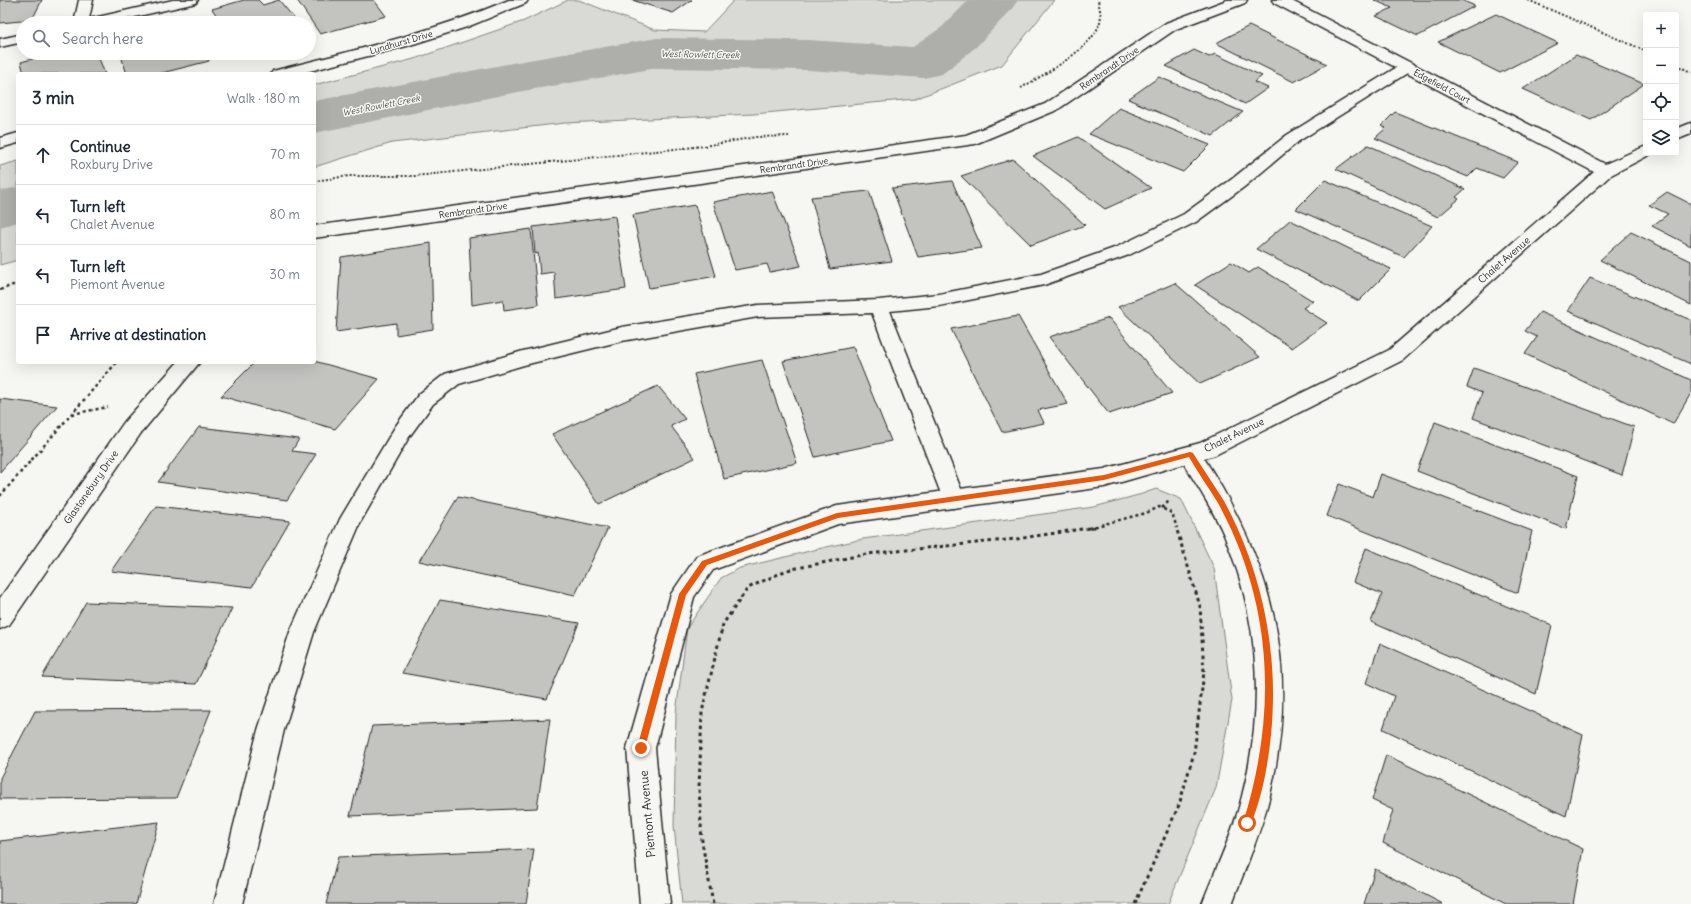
<!DOCTYPE html>
<meta charset="utf-8">
<style>
body{margin:0;font-family:Delius,sans-serif;background:#f2f2f3;color:#1f2937}
.controls{position:absolute;right:12px;top:12px;display:grid;overflow:hidden;border-radius:4px;box-shadow:0 4px 16px #0002}
.controls button{width:36px;height:36px;display:grid;place-items:center;padding:0;border:0;border-bottom:1px solid #e0e1e3;background:#fff;color:#1f2937;font:20px sans-serif}
.stop{position:absolute;width:12px;height:12px;margin:-9px;border:3px solid #ea580c;border-radius:50%;background:#fff}
.stop.end{background:#ea580c;border-color:#fff;box-shadow:0 1px 4px #0008}
.list{margin:0;padding:0;list-style:none}
h2{display:flex;justify-content:space-between;align-items:center;height:52px;margin:0;padding:0 16px;font-size:17px}
h2 small{font-size:13px;font-weight:400;color:#747a83}
.list li{display:grid;grid-template-columns:26px 1fr auto;gap:12px;align-items:center;box-sizing:border-box;height:60px;padding:0 16px;border-top:1px solid #e0e1e3}
.list b{display:block;font-size:15px;white-space:nowrap}
.list p{margin:0;font-size:13px;white-space:nowrap;color:#747a83}
.list em{font-size:13px;font-style:normal;color:#747a83}
.icon{flex:none;width:22px;height:22px;fill:none;stroke:currentColor;stroke-width:2;stroke-linecap:round;stroke-linejoin:round}
.map{position:relative;flex:none;width:1691px;height:904px;overflow:hidden}
.search{position:absolute;background:#fff;box-shadow:0 4px 16px #0002;left:16px;top:16px;width:300px;height:44px;display:flex;align-items:center;gap:10px;box-sizing:border-box;padding:0 14px;border-radius:22px;color:#747a83;font-size:15px}
.panel{position:absolute;background:#fff;box-shadow:0 4px 16px #0002;left:16px;top:72px;width:300px;height:292px;border-radius:4px}
.map>svg:first-child{display:block}
</style>
<div class="map">
<svg width="1691" height="904" viewBox="0 0 1691 904">
<rect width="100%" height="100%" fill="#f6f6f2"/>
<filter id="ink" filterUnits="userSpaceOnUse"><feTurbulence type="fractalNoise" baseFrequency=".025" numOctaves="2"/><feDisplacementMap in="SourceGraphic" scale="8" xChannelSelector="R" yChannelSelector="G"/><feConvolveMatrix kernelMatrix="1 2 1 2 8 2 1 2 1" color-interpolation-filters="sRGB"/></filter>
<g filter="url(#ink)">
<path fill="#d9d9d5" stroke="#828280" d="M 568,0 L 579,0 L 655,30 L 704,32 L 734,0 L 1054,0 L 1002,65 L 915,99 L 754,114 L 565,123 L 392,143 L 314,167 L 314,85 L 414,59 L 524,21 Z
M 18,161 L 18,260 L 0,265 L 0,166 Z
M 1156,489 L 1181,499 L 1214,568 L 1232,700 L 1216,788 L 1168,904 L 682,904 L 674,826 L 676,713 L 687,628 L 721,578 L 740,568 L 822,548 L 863,539 L 1094,507 L 1142,494 Z"/>
<g fill="none" stroke-linecap="round" stroke-linejoin="round">
<path fill="#aeaeab" fill-rule="evenodd" d="M 969,0 L 1018,0 L 1011,10 L 976,47 L 942,74 L 924,78 L 808,70 L 657,68 L 523,91 L 314,133 L 314,101 L 523,61 L 657,38 L 808,40 L 913,47 L 942,27 Z
M 18,187 L 18,222 L 0,227 L 0,191 Z"/>
</g>
<path fill="#c3c3c0" stroke="#2b2b2b" d="M 0,0 L 42,0 L 32,20 L 0,23 Z
M 244,0 L 258,0 L 263,5 L 279,0 L 298,23 L 222,23 L 212,9 Z
M 297,0 L 374,0 L 386,16 L 320,34 Z
M 632,0 L 692,0 L 673,13 Z
M 1374,0 L 1461,0 L 1475,6 L 1418,36 L 1376,16 L 1392,8 Z
M 1496,14 L 1558,43 L 1500,73 L 1438,42 Z
M 191,16 L 194,23 L 161,23 Z
M 1249,26 L 1327,64 L 1294,82 L 1216,43 Z
M 1194,50 L 1209,57 L 1215,54 L 1262,76 L 1254,82 L 1268,88 L 1245,104 L 1166,66 Z
M 54,53 L 97,53 L 105,74 L 24,74 L 21,62 Z
M 120,53 L 206,53 L 209,61 L 158,74 L 127,74 Z
M 1576,55 L 1644,84 L 1591,120 L 1523,89 Z
M 1159,77 L 1243,112 L 1213,136 L 1128,99 Z
M 1119,108 L 1210,145 L 1183,172 L 1089,134 Z
M 1395,112 L 1518,162 L 1503,178 L 1477,168 L 1468,177 L 1375,138 L 1386,128 L 1381,126 Z
M 1078,137 L 1151,188 L 1105,209 L 1033,156 Z
M 1368,145 L 1465,189 L 1456,197 L 1459,199 L 1438,217 L 1336,169 Z
M 1013,159 L 1085,225 L 1031,245 L 961,176 Z
M 1325,180 L 1432,226 L 1404,257 L 1296,209 Z
M 952,181 L 982,248 L 918,257 L 892,188 Z
M 772,191 L 801,266 L 770,272 L 767,264 L 735,270 L 713,202 Z
M 869,191 L 892,261 L 830,269 L 811,197 Z
M 1667,192 L 1691,204 L 1691,246 L 1652,226 L 1668,214 L 1649,205 Z
M 695,205 L 716,276 L 649,288 L 633,215 Z
M 615,216 L 626,289 L 556,299 L 554,272 L 540,274 L 538,253 L 535,254 L 533,227 Z
M 1290,220 L 1391,269 L 1359,301 L 1256,249 Z
M 531,229 L 538,305 L 504,310 L 503,300 L 472,305 L 469,238 Z
M 1631,232 L 1691,261 L 1691,305 L 1600,260 Z
M 431,243 L 433,329 L 396,335 L 396,323 L 336,332 L 341,257 Z
M 1231,262 L 1249,273 L 1258,267 L 1313,301 L 1303,308 L 1327,323 L 1292,348 L 1195,285 Z
M 1590,278 L 1691,320 L 1691,364 L 1568,311 Z
M 1175,283 L 1260,357 L 1200,384 L 1118,307 Z
M 1540,312 L 1691,380 L 1691,393 L 1673,424 L 1525,354 L 1537,337 L 1525,331 Z
M 1018,316 L 1068,404 L 1038,410 L 1044,423 L 1002,432 L 951,329 Z
M 1109,318 L 1172,393 L 1109,414 L 1049,337 Z
M 853,347 L 891,441 L 815,457 L 783,361 Z
M 762,360 L 797,463 L 724,479 L 694,374 Z
M 314,361 L 379,379 L 335,429 L 221,396 L 255,362 Z
M 1474,368 L 1634,427 L 1622,475 L 1473,418 L 1482,393 L 1467,387 Z
M 658,386 L 685,419 L 671,426 L 695,458 L 599,504 L 552,434 Z
M 0,399 L 57,406 L 0,472 Z
M 1435,422 L 1578,476 L 1566,529 L 1417,471 Z
M 199,427 L 299,439 L 292,451 L 316,454 L 287,500 L 158,482 Z
M 1381,474 L 1532,531 L 1518,593 L 1327,516 L 1339,484 L 1373,497 Z
M 458,497 L 608,528 L 575,595 L 419,561 Z
M 156,506 L 290,521 L 252,587 L 111,571 Z
M 1366,548 L 1552,625 L 1536,694 L 1371,622 L 1382,594 L 1353,582 Z
M 440,600 L 579,623 L 547,699 L 402,673 Z
M 86,602 L 232,608 L 196,684 L 42,677 Z
M 1380,643 L 1583,735 L 1566,816 L 1383,729 L 1394,696 L 1366,683 Z
M 211,710 L 176,798 L 0,799 L 0,778 L 35,711 Z
M 550,719 L 537,808 L 350,816 L 372,726 Z
M 1386,755 L 1583,849 L 1573,904 L 1506,904 L 1383,843 L 1393,810 L 1372,800 Z
M 159,822 L 136,904 L 0,904 L 0,841 Z
M 534,849 L 526,904 L 326,904 L 338,857 Z
M 1375,869 L 1443,904 L 1364,904 Z"/>
<g fill="none" stroke-linecap="round" stroke-linejoin="round">
<defs>
<path id="service" d="M 79,0 L 93,0 L 89,19 L 173,0 L 198,0 L 196,3 L 108,23 L 74,23 Z
M 23,34 L 23,42 L 0,47 L 0,39 Z
M 1407,63 L 1412,64 L 1414,67 L 1412,70 L 1299,141 L 1244,187 L 1196,222 L 1129,255 L 1044,285 L 939,306 L 890,311 L 965,499 L 962,505 L 954,508 L 946,505 L 943,499 L 872,313 L 758,317 L 622,341 L 524,365 L 459,384 L 433,404 L 409,437 L 361,521 L 314,632 L 284,730 L 242,904 L 214,904 L 258,730 L 290,632 L 340,519 L 395,427 L 419,394 L 445,374 L 523,351 L 622,327 L 758,305 L 879,300 L 939,294 L 1041,274 L 1117,247 L 1184,214 L 1232,179 L 1287,135 L 1402,64 Z"/>
<path id="minor" d="M 509,0 L 528,0 L 526,3 L 467,27 L 407,46 L 298,74 L 271,74 L 273,71 C 353,51 433,32 509,0 Z
M 1227,0 L 1247,0 L 1245,3 L 1176,29 L 1057,110 L 975,144 L 314,238 L 314,226 L 966,135 L 1045,104 L 1166,23 Z
M 1272,0 L 1290,0 L 1605,164 L 1646,146 L 1646,153 L 1653,153 L 1611,175 L 1403,360 L 1215,455 L 1204,458 C 1274,568 1300,667 1270,795 C 1261,833 1245,868 1232,904 L 1202,904 C 1216,868 1233,833 1242,796 C 1265,707 1260,620 1224,535 C 1213,510 1198,487 1184,464 L 1104,487 L 838,524 L 713,570 L 694,597 L 655,748 L 670,904 L 640,904 L 627,748 L 671,594 L 697,556 L 837,506 L 1104,469 L 1200,443 L 1389,350 L 1594,172 L 1274,3 Z
M 1691,123 L 1691,134 L 1676,140 L 1676,129 Z
M 18,133 L 18,143 L 0,148 L 0,138 Z
M 178,362 L 200,362 L 141,433 L 9,625 L 0,629 L 0,598 L 125,421 Z"/>
</defs>
<use href="#service" stroke="#2b2b2b" stroke-width="3"/>
<use href="#minor" stroke="#2b2b2b" stroke-width="3"/>
<path stroke="#2b2b2b" stroke-width="2" stroke-dasharray="2 2" stroke-linecap="butt" d="M 1528,0 L 1646,51
M 1676,65 L 1691,72
M 1021,88 C 1043,75 1094,48 1100,22 C 1102,15 1099,7 1098,0
M 314,181 L 349,176 L 415,176 L 704,146 L 756,137 L 789,136"/>
<path stroke="#2b2b2b" stroke-width="2.5" stroke-dasharray="3 3" stroke-linecap="butt" d="M 0,290 L 18,283
M 72,414 L 108,407
M 0,496 L 117,362
M 1162,508 L 1169,501
M 1089,528 L 1146,513 L 1159,507 L 1172,513 L 1177,528"/>
<path stroke="#2b2b2b" stroke-width="3" stroke-dasharray="3.5 3.5" stroke-linecap="butt" d="M 713,904 L 702,842 L 699,788 L 702,712 L 723,624 L 748,588 L 787,570 L 867,554 L 1016,539 L 1095,527
M 1135,904 L 1179,805 L 1194,753 L 1204,672 L 1200,606 L 1176,527"/>
<use href="#service" fill="#f6f6f2" fill-rule="evenodd"/>
<use href="#minor" fill="#f6f6f2" fill-rule="evenodd"/>
</g>
</g>
<path fill="#ea580c" d="M 1190,452 L 1193,453 C 1203,469 1214,485 1224,501 C 1263,573 1279,654 1271,735 C 1268,765 1262,798 1250,826 L 1244,826 L 1243,823 C 1277,714 1274,606 1218,503 C 1209,488 1198,473 1189,457 L 1104,480 L 838,518 L 707,565 L 686,595 L 645,748 L 644,751 L 638,751 L 637,748 L 679,594 L 702,561 L 837,513 L 1104,475 Z"/>
<g text-anchor="middle" dominant-baseline="central" stroke-width="3" stroke-linejoin="round" paint-order="stroke">
<g font-size="9" fill="#2b2b2b" stroke="#f6f6f2">
<text transform="translate(401 42) rotate(-16)">Lyndhurst Drive</text>
<text transform="translate(1109 68) rotate(-34)">Rembrandt Drive</text>
<text transform="translate(1442 86) rotate(28)">Edgefield Court</text>
<text transform="translate(794 165) rotate(-8)">Rembrandt Drive</text>
<text transform="translate(473 210) rotate(-8)">Rembrandt Drive</text>
</g>
<g font-size="9" font-style="italic" fill="#525251" stroke="#f6f6f2">
<text transform="translate(700 54) rotate(1)">West Rowlett Creek</text>
<text transform="translate(381 105) rotate(-11)">West Rowlett Creek</text>
</g>
<g font-size="10" fill="#2b2b2b" stroke="#f6f6f2">
<text transform="translate(1504 260) rotate(-41)">Chalet Avenue</text>
<text transform="translate(1234 435) rotate(-26)">Chalet Avenue</text>
<text transform="translate(91 487) rotate(-55)">Glastonebury Drive</text>
</g>
<g font-size="12" fill="#2b2b2b" stroke="#f6f6f2">
<text transform="translate(647 814) rotate(-95)">Piemont Avenue</text>
</g>
</g>
</svg>
<div class="controls">
<button>+</button>
<button>−</button>
<button><svg class="icon" aria-label="locate" viewBox="0 0 24 24"><circle cx="12" cy="12" r="6"/><path d="M12 2v4M12 18v4M2 12h4M18 12h4"/></svg></button>
<button><svg class="icon" aria-label="layers" viewBox="0 0 24 24"><path d="M12 4l9 5-9 5-9-5zM3 14l9 5 9-5"/></svg></button>
</div>
<div class="stop" style="left:1247px;top:823px"></div>
<div class="stop end" style="left:641px;top:748px"></div>
<div class="search"><svg class="icon" aria-label="search" viewBox="0 0 24 24"><circle cx="10" cy="10" r="6"/><path d="M15 15l6 6"/></svg>Search here</div>
<section class="panel">
<h2>3 min<small>Walk · 180 m</small></h2>
<ul class="list">
<li><svg class="icon" aria-label="ahead" viewBox="0 0 24 24"><path d="M12 20V5M6 11l6-6 6 6"/></svg><div><b>Continue</b><p>Roxbury Drive</p></div><em>70 m</em></li>
<li><svg class="icon" aria-label="left" viewBox="0 0 24 24"><path d="M17 20v-9H6M10 6l-5 5 5 5"/></svg><div><b>Turn left</b><p>Chalet Avenue</p></div><em>80 m</em></li>
<li><svg class="icon" aria-label="left" viewBox="0 0 24 24"><path d="M17 20v-9H6M10 6l-5 5 5 5"/></svg><div><b>Turn left</b><p>Piemont Avenue</p></div><em>30 m</em></li>
<li><svg class="icon" aria-label="arrive" viewBox="0 0 24 24"><path d="M6 21V4h12l-3 4 3 4H6"/></svg><div><b>Arrive at destination</b></div></li>
</ul>
</section>
</div>
